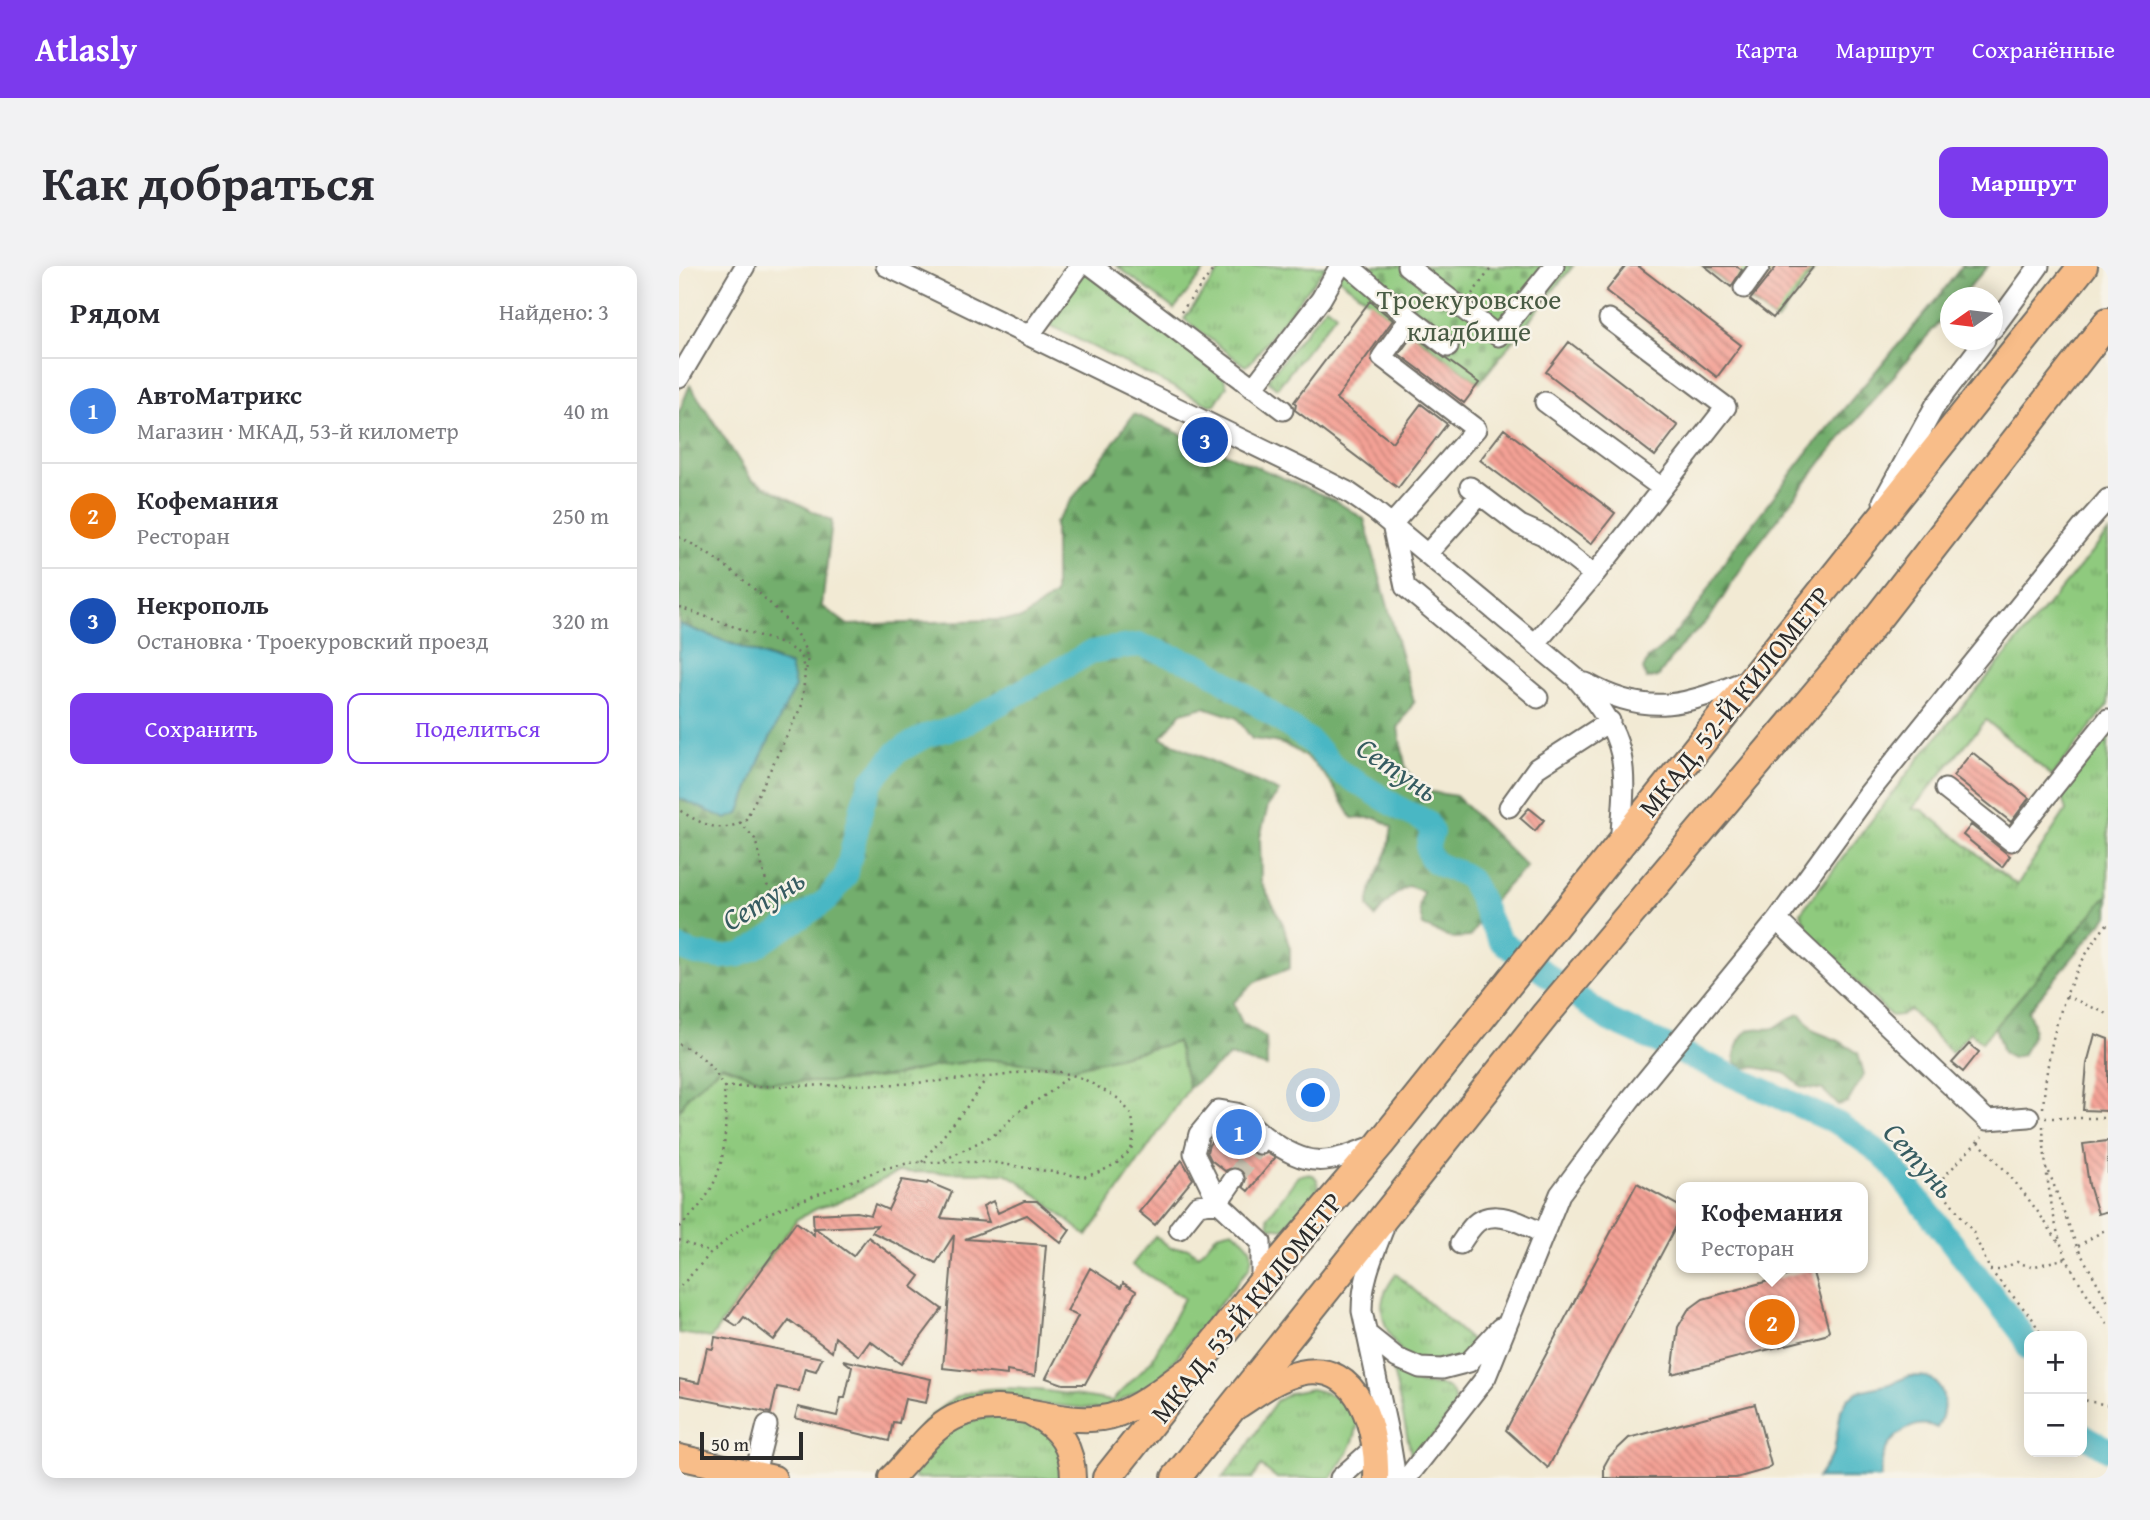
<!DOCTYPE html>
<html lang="ru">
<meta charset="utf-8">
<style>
body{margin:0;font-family:"Gentium Book Plus",serif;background:#f2f2f3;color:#2b2b33}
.controls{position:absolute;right:21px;bottom:21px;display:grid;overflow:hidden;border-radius:14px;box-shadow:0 4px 18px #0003}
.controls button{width:63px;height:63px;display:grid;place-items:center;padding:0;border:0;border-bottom:2px solid #e1e1e2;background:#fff;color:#2b2b33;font:35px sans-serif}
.compass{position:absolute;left:1261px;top:21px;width:63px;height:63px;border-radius:50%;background:#fff;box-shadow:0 4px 18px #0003;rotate:256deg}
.scale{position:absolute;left:21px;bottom:18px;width:103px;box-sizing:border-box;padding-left:7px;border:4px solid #2b2b2b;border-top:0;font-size:19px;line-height:24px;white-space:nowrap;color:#2b2b2b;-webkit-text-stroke:5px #f7f3e8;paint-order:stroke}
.you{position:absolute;left:635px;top:830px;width:24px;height:24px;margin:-18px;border:5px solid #fff;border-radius:50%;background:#1a73e8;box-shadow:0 0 0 10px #1a73e833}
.badge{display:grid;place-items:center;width:46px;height:46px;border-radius:50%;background:#7c3aed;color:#fff;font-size:23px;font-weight:700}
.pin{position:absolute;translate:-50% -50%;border:4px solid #fff;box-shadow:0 2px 7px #0006}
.popup{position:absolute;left:997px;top:916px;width:192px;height:91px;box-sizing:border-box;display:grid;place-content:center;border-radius:14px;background:#fff;filter:drop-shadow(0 2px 5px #0005);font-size:23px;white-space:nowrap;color:#7c7c81}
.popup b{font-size:26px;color:#2b2b33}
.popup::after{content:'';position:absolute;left:50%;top:100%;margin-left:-14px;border:14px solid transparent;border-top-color:#fff}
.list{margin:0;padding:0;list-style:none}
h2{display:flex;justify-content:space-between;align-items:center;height:91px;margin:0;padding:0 28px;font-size:30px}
h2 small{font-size:23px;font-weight:400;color:#7c7c81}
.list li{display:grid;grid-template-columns:46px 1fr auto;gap:21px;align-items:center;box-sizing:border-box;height:105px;padding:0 28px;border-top:2px solid #e1e1e2}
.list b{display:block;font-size:26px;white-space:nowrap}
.list p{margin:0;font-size:23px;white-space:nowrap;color:#7c7c81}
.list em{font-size:23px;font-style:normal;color:#7c7c81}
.actions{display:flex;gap:14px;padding:21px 28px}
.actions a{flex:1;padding:16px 0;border:2px solid #7c3aed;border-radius:14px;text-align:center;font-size:24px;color:#7c3aed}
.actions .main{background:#7c3aed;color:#fff}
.map{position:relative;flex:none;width:1429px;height:1212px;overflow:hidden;border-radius:14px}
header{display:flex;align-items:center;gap:42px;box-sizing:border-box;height:98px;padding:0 35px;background:#7c3aed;color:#fff}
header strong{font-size:33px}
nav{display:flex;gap:38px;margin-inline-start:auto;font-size:24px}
.intro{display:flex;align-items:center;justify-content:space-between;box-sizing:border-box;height:168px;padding:0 42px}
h1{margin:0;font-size:49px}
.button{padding:18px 32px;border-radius:14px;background:#7c3aed;color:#fff;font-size:24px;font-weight:700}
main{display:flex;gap:42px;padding:0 42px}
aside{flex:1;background:#fff;border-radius:14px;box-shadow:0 4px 18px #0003}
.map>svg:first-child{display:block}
</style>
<header>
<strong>Atlasly</strong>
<nav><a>Карта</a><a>Маршрут</a><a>Сохранённые</a></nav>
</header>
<div class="intro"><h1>Как добраться</h1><a class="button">Маршрут</a></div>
<main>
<aside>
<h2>Рядом<small>Найдено: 3</small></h2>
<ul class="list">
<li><span class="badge" style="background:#3f7fe0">1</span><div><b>АвтоМатрикс</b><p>Магазин · МКАД, 53-й километр</p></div><em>40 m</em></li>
<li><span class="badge" style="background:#e8710a">2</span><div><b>Кофемания</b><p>Ресторан</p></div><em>250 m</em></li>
<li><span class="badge" style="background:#1a4fb4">3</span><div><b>Некрополь</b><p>Остановка · Троекуровский проезд</p></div><em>320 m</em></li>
</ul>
<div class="actions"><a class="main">Сохранить</a><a>Поделиться</a></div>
</aside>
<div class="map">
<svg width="1429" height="1212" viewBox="0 0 1429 1212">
<defs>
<pattern id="grass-tufts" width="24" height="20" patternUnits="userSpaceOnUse" patternTransform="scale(1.75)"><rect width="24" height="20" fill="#8fca7e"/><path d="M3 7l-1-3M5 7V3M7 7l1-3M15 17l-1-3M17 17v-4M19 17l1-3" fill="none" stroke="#75a467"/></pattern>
<pattern id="forest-firs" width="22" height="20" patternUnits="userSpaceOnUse" patternTransform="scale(1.75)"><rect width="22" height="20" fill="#73ae6d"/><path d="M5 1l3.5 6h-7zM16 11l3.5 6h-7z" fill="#5f8e5a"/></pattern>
<pattern id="cemetery-stones" width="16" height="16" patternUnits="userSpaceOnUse" patternTransform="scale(1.75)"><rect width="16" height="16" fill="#8fca7e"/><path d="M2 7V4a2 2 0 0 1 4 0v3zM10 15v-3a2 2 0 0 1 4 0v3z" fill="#75a467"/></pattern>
<pattern id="building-back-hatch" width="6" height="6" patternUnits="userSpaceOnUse" patternTransform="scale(1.75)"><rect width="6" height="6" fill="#f4a195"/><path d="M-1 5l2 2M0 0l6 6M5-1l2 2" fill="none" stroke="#c6837a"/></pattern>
</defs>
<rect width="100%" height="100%" fill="#f7f3e8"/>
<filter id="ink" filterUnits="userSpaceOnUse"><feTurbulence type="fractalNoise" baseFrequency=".0143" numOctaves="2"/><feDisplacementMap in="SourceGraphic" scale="14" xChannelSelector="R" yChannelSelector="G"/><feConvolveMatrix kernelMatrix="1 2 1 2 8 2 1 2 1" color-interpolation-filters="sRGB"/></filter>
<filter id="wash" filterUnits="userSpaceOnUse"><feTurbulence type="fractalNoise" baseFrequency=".00686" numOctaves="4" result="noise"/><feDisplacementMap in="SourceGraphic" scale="28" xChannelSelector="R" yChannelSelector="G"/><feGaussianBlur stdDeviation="1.57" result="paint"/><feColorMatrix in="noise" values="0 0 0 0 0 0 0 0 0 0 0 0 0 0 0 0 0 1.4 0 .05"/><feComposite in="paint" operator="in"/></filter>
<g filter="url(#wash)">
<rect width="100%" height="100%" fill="#f2ead4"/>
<path fill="url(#grass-tufts)" stroke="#5d7a54" stroke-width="2" d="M 438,0 L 529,0 L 495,43 Z
M 544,0 L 647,0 L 571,97 L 566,100 L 505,53 Z
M 408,7 L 545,112 L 548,120 L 536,138 L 530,139 L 366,57 L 404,8 Z
M 647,40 L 657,48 L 598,122 L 588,114 Z
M 1429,267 L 1429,439 L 1373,510 L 1307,454 L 1233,543 L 1243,544 L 1338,619 L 1387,544 L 1382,529 L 1429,470 L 1429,629 L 1303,776 L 1291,766 L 1273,787 L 1231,744 L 1222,749 L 1212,750 L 1127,665 L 1122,646 L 1243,489 Z
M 0,767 L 42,799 L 89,816 L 157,816 L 215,810 L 253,801 L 305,793 L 394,802 L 499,776 L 510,822 L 408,970 L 340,915 L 326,907 L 219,906 L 158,937 L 139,942 L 118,953 L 32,1072 L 0,1067 Z
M 626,908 L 634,909 L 638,914 L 639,923 L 605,963 L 590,961 L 589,951 L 619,910 Z
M 554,964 C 568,978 578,981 570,1002 L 480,1113 L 425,1144 L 320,1134 L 223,1183 C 238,1165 252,1147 273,1134 C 309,1110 392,1129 433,1135 L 473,1094 L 505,1032 L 453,999 L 476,970 L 492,982 L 509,982 L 520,989 L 538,968 Z
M 717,1008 L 795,1077 L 784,1092 C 773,1093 749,1098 739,1095 C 718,1090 702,1059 703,1038 C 704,1026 711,1017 717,1008 Z
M 714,1104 C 722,1109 730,1114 739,1117 C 758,1122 774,1112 777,1140 L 734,1197 Z
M 632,1123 C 656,1128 663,1134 679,1153 C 678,1175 665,1195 652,1212 L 598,1212 L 582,1200 L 573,1212 L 543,1212 L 564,1187 L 597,1135 L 612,1127 Z
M 316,1149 L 373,1163 L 390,1212 L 234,1212 C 247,1193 261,1169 283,1158 C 293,1154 305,1152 316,1149 Z"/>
<path fill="url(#forest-firs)" stroke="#4f6c4c" stroke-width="2" d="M 1283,0 L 1309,0 L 1281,31 L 1272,32 L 1271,43 L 1144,194 L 1074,285 L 1030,353 L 1000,382 L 979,411 L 968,413 L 964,403 L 969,393 L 987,378 L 1019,340 L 1051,287 L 1136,177 L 1257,34 Z
M 11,119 L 72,213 L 153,255 L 143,340 L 169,359 L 342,353 L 376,329 L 376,257 L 455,148 L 655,234 L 685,253 L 735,436 L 719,462 L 727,504 L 746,525 L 777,530 L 848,601 C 823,623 807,642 791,671 L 773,672 L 744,660 L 740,642 L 744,625 L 729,620 L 713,631 L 696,651 L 689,640 L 693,620 L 709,584 L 713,561 L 698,552 L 673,552 C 656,522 640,493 606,479 C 596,475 583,474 573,473 L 558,452 L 525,441 L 502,447 L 482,472 L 600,526 L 589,540 L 581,571 L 582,616 L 604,658 L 611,683 L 611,702 L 576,716 L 554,737 L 563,757 L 587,771 L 588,801 L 551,790 L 510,822 L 498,776 L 394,802 L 305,793 L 253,801 L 215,810 L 157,816 L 89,816 L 43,799 L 9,830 L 0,846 L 0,532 L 60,548 L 81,493 L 111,399 L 0,358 L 0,146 Z
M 1429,629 L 1429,649 L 1349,745 C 1359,765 1354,770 1343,789 L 1333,792 L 1324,786 L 1316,761 Z
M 1122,748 L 1135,765 L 1160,775 L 1179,787 L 1185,808 L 1169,836 L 1159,839 L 1144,824 L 1123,821 L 1106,807 L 1075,801 L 1065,802 L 1056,796 C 1056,783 1059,767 1074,763 C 1081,761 1090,765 1097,761 C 1106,756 1110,750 1122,748 Z"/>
<path fill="url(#cemetery-stones)" stroke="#5d7a54" stroke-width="2" d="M 643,0 L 894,0 L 800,117 Z
M 1024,0 L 1138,0 L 1098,55 Z"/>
<path fill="#49b7c4" stroke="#3a7178" stroke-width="2" d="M 0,358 L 111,400 L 116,421 L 81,493 L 60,548 L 47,553 L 0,532 Z
M 1230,1110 C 1235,1110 1242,1110 1247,1111 C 1270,1119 1267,1146 1258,1162 C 1237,1151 1212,1169 1204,1190 C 1202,1197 1202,1204 1202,1212 L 1138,1212 L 1155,1186 L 1162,1144 L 1169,1132 L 1180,1125 L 1211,1118 Z"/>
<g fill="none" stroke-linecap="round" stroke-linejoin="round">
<path stroke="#49b7c4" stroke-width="24" d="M 0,682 L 17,688 L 43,691 L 61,689 L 75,682 L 148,634 L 167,609 L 184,537 L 192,516 L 218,486 L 246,470 L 283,459 L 412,386 L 428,383 L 461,379 L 525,401 L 631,475 L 661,506 L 725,545 L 747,555 L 753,566 C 751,573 747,581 750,588 C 756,603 777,602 788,611 C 799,620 809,659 822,675 L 930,754 L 1160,858 L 1196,883 L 1212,898 L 1342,1066 L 1350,1083
M 1403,1168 L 1429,1184"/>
</g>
<g id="blocks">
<path fill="url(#building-back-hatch)" d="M 947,0 L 959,0 L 1062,79 L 1038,111 L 927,25 Z
M 1026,0 L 1057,0 L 1063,4 L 1052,21 Z
M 1098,0 L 1135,0 L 1094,52 L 1071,34 Z
M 691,35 L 714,54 L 657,133 L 713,176 L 742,138 L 768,158 L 719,222 L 616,144 L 617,138 L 615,136 Z
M 734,69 L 800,117 L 785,137 L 720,88 Z
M 890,76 L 999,160 L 976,190 L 867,106 Z
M 825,163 L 936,247 L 912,278 L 801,194 Z
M 1293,486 L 1350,532 L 1332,556 L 1274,510 Z
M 850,542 L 865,554 L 856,565 L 841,552 Z
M 1292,559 L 1331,590 L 1323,601 L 1284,569 Z
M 1416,768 L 1429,773 L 1429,845 L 1404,844 L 1408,798 Z
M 1290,778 L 1300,786 L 1284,806 L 1273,797 Z
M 546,858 L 553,859 L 569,873 L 569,883 L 573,888 L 580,890 L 588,887 L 596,892 L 569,925 L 564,921 L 567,913 L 563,903 L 555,901 L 546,905 L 532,894 L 528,886 L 530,879 Z
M 1429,875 L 1429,945 L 1419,948 L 1410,919 L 1404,878 Z
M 503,894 L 514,913 L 476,959 L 460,946 Z
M 223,914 L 248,918 L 249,916 L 273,926 L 262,952 L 310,956 L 304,940 L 314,935 L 319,947 L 345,935 L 358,935 L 391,964 L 382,977 L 348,949 L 286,973 L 367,979 L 356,1110 L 328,1105 L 328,1109 L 264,1102 L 275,969 L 257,997 L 193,966 L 198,959 L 136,962 L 174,990 L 189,971 L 241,1010 L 233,1021 L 263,1043 L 222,1098 L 191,1075 L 180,1090 L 156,1071 L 153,1086 L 110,1054 L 95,1074 L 65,1051 L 58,1060 L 47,1053 L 117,956 L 135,969 L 134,948 L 178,946 L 192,949 L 196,938 L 209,944 Z
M 958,917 L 1002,941 L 1002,951 L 869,1202 L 827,1164 Z
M 411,1002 L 442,1022 L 444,1017 L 457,1025 L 406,1118 L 384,1118 L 367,1112 L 399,1050 L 388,1045 Z
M 1133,1003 L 1150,1064 L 1146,1069 L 993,1108 L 999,1061 L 1009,1044 L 1017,1038 L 1024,1033 Z
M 36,1071 L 73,1078 L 143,1092 L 137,1105 L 126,1102 L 120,1125 L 98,1121 L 92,1147 L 0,1129 L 0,1113 L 20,1117 L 28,1082 L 34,1083 Z
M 164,1094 L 252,1113 L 247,1137 L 226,1133 L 220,1157 L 214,1156 L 210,1175 L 116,1152 L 119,1141 L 158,1150 L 162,1132 L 166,1132 L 173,1101 Z
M 1076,1138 L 1092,1199 L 1089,1203 L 1057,1212 L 925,1212 L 925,1200 L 930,1191 L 950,1172 Z"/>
</g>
</g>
<g filter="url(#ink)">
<use href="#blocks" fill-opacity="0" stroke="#716e66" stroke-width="2"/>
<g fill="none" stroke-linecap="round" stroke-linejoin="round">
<path stroke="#cac4b2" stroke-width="19" stroke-dasharray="19 10" stroke-linecap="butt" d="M 555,913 L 580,878"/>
<defs>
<path id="minor" d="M 207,0 L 634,208 L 669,226 L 695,244 L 897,412 C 951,474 948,498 941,577
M 413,0 L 604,144
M 670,0 L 731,52
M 728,0 L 819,70 L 875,0
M 1065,22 L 1081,0
M 1314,63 L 1360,0
M 350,70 L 401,0
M 769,81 L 731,52 L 703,91 L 797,163 L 713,258 L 726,321 L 859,432
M 0,112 L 66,0
M 574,122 L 642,33 L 661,0
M 866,136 L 983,222
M 791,221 L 841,259 L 864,269 L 915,309
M 1204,235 L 1256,140 L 1306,74
M 748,288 L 801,229
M 856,378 L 915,309 L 1047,141 L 930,53
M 907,417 C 970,453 1009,438 1071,413
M 1266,523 L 1332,575 L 1429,453
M 830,541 L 858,502 L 931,455
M 1098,654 L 1308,854 L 1350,851
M 580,878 L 585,870 C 632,904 646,898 697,879
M 555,913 L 539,936 L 582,976 L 582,1018
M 500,963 L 519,939 L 539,936 L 515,887 L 520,868 L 540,844 L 558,847 L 585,870
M 704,964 C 693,992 683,1015 683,1045 L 711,1176 L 715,1200 L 714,1212
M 781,978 C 787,970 794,956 804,953 C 823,945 848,960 865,968
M 688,1068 L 718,1092 L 741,1102 L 763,1103 L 790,1096 L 821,1062
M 76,1207 L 88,1159
M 661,1212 L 696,1181
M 728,1212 L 807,1111 L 881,928 L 951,834 L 1098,654 L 1189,528 L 1403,262 L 1429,233"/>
<path id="major" d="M 559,1140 C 578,1128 598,1112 621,1107 C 681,1093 699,1167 697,1212
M 354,1148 C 381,1162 394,1182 394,1212
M 0,1191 L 95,1212
M 212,1212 C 232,1193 249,1165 274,1152 C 325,1126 373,1160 423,1152 C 454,1148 482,1123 507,1105"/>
<path id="highway" d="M 428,1212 L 582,1018 L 701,878 L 1404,0
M 497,1212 L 867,748 L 1169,390 L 1429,56"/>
</defs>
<use href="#minor" stroke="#716e66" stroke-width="23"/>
<use href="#major" stroke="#716e66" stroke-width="28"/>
<use href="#highway" stroke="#716e66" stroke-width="32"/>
<path stroke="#716e66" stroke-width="2.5" stroke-dasharray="2 5" stroke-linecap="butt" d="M 793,28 L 814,0
M 502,46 L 537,0
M 0,271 C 31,285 146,367 126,406
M 0,341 L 106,379 L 121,388 L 126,406 L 123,439 L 67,553 C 42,570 23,558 0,544
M 61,556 L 76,573 L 88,619 L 100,633
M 1387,730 L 1429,748
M 0,778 C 24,790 32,797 44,820
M 1364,842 C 1369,774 1385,711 1429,657
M 1366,852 L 1429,852
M 1364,860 C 1365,894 1372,951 1384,984 C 1395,1011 1413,1035 1429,1059
M 1299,876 C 1332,908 1356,940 1382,980
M 265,894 L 318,867 L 340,845 L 370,827 L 391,809
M 243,896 L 287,842 L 307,813
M 1370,906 L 1398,981 L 1429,1036
M 1252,910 L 1294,966 L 1311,1004 L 1353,1052 L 1363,1070
M 1259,917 L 1303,871
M 0,961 C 47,921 49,879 45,821 L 224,818 L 321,810 L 350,805 L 382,806 L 403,812 L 440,833 L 453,849 L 455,868 L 452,884 L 438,897 L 423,905 L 405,911 L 311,896 L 235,896 L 203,903 L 85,949 L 59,965 L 32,987 L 0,1022
M 0,974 L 32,987
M 1399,980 L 1429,962
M 1311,1004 L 1320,1004 L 1338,996 L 1352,1001 L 1388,992
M 1403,1128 L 1408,1135 L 1429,1139"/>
<use href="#minor" stroke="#fff" stroke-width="19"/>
<use href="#major" stroke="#f8bd89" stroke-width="24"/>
<use href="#highway" stroke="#f8bd89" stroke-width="28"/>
</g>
</g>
<g text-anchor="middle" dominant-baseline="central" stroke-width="5" stroke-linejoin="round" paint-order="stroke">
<g font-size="28" fill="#495b44" stroke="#f7f3e8">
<text x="790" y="32">Троекуровское<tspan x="790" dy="32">кладбище</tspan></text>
</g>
<g font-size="28" fill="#2b2b2b" stroke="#f7f3e8">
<text transform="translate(1055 435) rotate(-51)">МКАД, 52-Й КИЛОМЕТР</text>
<text transform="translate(567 1041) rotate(-51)">МКАД, 53-Й КИЛОМЕТР</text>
</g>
<g font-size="30" font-style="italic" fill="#365c61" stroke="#f7f3e8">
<text transform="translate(719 503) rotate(34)">Сетунь</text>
<text transform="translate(84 633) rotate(-31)">Сетунь</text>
<text transform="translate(1241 894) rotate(48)">Сетунь</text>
</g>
</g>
</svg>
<div class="controls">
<button>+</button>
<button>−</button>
</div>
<svg class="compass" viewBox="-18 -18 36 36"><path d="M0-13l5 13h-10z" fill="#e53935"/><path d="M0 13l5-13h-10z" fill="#7c7c81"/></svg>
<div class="scale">50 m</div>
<div class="you"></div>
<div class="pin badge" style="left:560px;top:866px;background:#3f7fe0">1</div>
<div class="pin badge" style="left:1093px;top:1056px;background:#e8710a">2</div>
<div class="popup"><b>Кофемания</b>Ресторан</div>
<div class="pin badge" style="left:526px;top:174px;background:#1a4fb4">3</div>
</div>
</main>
